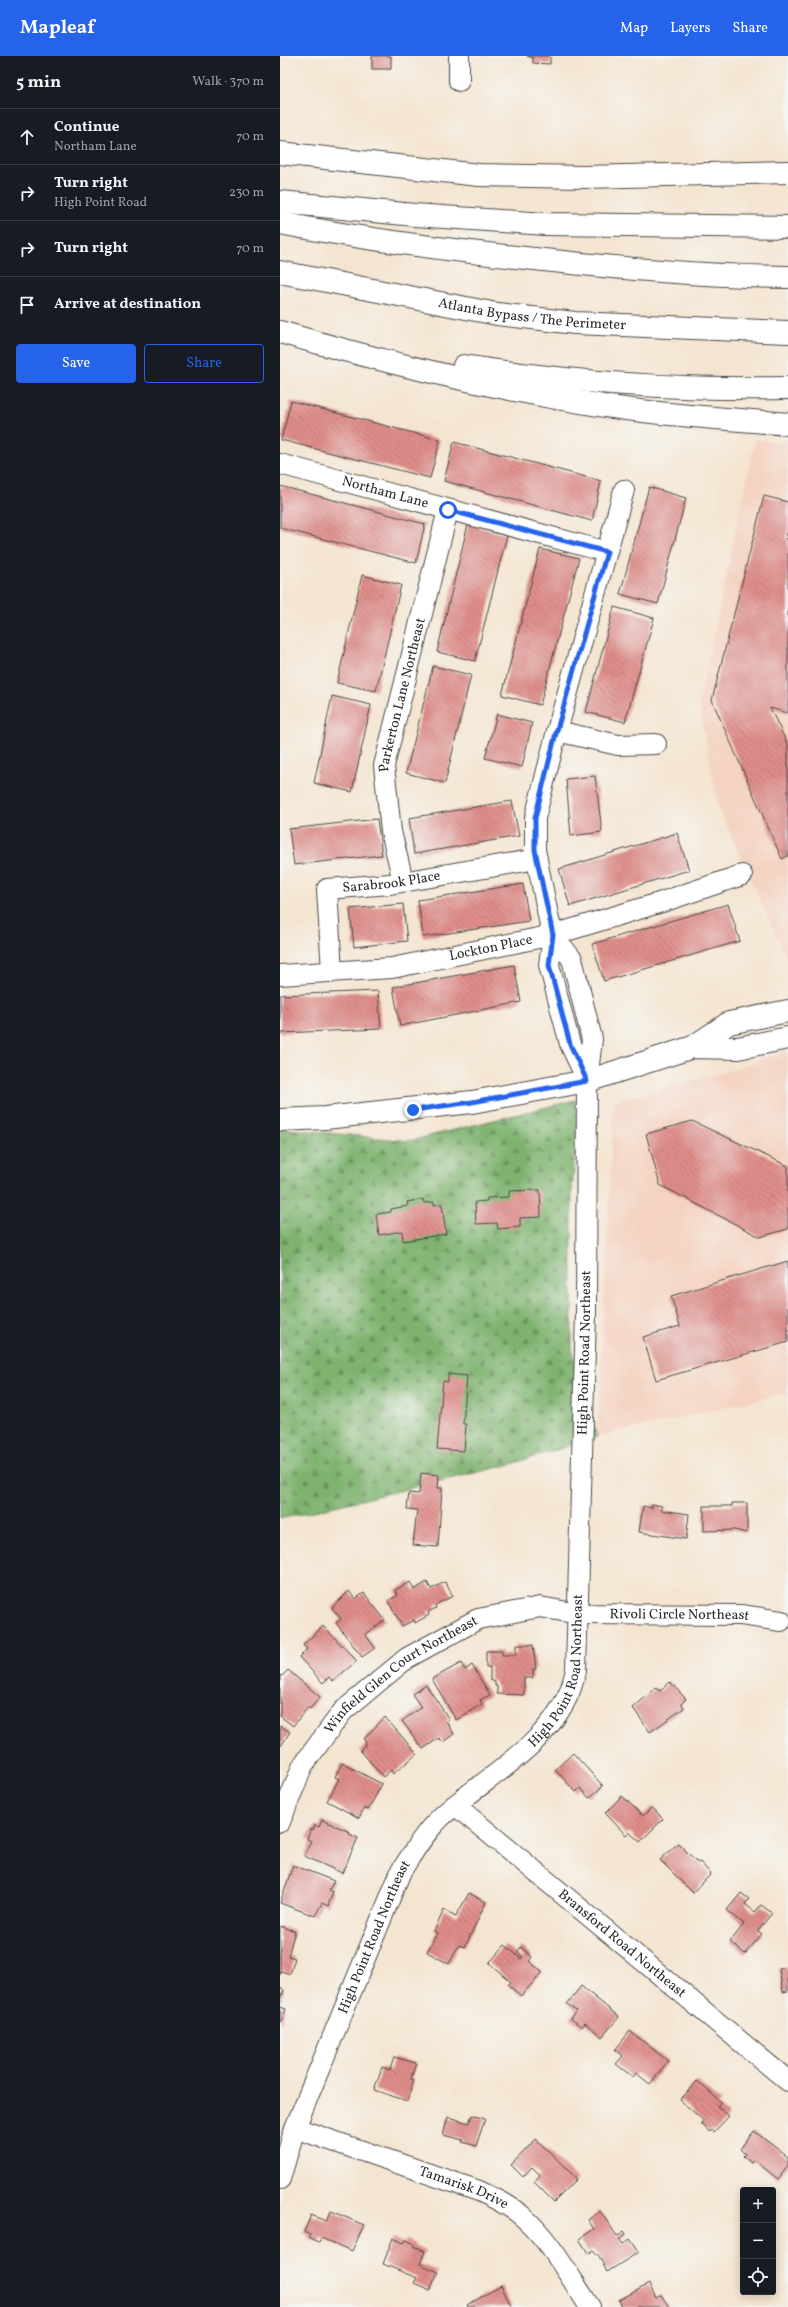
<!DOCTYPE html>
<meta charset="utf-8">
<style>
body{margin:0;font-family:Vollkorn,serif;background:#20242c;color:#f1f3f6}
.controls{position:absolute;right:12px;bottom:12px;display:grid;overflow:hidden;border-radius:4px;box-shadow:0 2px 10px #0003}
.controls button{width:36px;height:36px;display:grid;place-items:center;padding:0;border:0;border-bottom:1px solid #363941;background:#171b24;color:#f1f3f6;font:20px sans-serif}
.stop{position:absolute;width:12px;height:12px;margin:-9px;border:3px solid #2563eb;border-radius:50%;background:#fff}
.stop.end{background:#2563eb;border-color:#fff;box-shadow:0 1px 4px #0008}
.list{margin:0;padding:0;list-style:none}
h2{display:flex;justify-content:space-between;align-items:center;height:52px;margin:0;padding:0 16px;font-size:17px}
h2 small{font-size:13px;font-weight:400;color:#9ea1a6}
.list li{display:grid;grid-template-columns:26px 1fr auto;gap:12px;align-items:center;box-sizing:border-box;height:56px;padding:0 16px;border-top:1px solid #363941}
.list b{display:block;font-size:15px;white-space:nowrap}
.list p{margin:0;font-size:13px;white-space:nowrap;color:#9ea1a6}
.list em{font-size:13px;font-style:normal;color:#9ea1a6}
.actions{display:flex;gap:8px;padding:12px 16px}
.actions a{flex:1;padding:9px 0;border:1px solid #2563eb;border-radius:4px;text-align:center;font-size:14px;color:#2563eb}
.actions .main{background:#2563eb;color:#fff}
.icon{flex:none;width:22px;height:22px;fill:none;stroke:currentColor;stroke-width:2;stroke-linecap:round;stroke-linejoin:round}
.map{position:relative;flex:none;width:508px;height:2251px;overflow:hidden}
header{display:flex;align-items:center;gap:24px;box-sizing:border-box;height:56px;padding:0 20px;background:#2563eb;color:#fff}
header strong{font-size:19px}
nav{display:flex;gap:22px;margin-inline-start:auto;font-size:14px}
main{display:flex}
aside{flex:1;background:#171b24}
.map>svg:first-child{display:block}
</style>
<header>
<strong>Mapleaf</strong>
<nav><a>Map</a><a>Layers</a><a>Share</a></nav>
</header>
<main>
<aside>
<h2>5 min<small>Walk · 370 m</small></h2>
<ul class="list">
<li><svg class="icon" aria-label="ahead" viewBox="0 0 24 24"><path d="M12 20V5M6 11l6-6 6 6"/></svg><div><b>Continue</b><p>Northam Lane</p></div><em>70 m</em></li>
<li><svg class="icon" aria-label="right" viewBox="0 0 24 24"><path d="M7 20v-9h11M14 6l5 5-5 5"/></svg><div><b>Turn right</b><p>High Point Road</p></div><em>230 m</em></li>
<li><svg class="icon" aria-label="right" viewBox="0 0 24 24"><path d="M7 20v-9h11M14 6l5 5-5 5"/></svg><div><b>Turn right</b></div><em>70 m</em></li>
<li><svg class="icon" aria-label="arrive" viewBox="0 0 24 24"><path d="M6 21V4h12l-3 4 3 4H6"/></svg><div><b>Arrive at destination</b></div></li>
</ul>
<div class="actions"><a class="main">Save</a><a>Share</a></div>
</aside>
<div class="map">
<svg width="508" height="2251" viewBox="0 0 508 2251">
<defs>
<pattern id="forest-firs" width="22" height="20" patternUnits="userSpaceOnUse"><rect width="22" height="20" fill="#7eb26e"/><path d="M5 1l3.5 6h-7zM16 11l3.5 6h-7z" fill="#67915b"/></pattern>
<pattern id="building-back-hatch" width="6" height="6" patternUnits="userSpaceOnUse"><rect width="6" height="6" fill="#df8d8a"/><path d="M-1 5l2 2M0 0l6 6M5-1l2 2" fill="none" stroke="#b57371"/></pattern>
</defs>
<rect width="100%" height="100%" fill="#f6f6f2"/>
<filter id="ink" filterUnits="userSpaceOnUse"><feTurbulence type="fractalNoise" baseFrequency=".025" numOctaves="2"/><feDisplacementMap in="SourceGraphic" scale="8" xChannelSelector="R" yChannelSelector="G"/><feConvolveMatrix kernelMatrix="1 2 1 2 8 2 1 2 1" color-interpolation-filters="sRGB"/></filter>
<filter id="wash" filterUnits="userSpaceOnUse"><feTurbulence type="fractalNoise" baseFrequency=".012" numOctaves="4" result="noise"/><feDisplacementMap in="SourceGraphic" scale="16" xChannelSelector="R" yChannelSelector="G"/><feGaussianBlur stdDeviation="0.9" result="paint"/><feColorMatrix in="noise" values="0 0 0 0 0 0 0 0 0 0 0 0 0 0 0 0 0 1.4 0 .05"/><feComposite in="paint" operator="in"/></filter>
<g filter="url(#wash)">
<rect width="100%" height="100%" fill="#f4e5d1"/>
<path fill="#f4d3c1" d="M 475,383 L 508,387 L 508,906 L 438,751 L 419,648 Z
M 508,994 L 508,1337 L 317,1381 L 334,1045 L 452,1014 Z"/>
<path fill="url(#forest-firs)" stroke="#546e4c" d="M 295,1044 L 297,1069 L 292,1136 L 292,1293 L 317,1381 L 228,1409 L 0,1463 L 0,1072 L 129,1085 Z"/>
<g id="blocks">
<path fill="url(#building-back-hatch)" d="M 92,0 L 111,0 L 111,13 L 92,13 Z
M 247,0 L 270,0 L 270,8 L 253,7 L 253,2 Z
M 11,345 L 160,384 L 150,422 L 1,384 Z
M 174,386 L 321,425 L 312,465 L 164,425 Z
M 0,430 L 145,468 L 136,507 L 0,472 Z
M 369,431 L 406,442 L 378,548 L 340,538 Z
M 484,440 L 508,446 L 508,475 L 505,483 L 508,483 L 508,657 L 490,652 L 508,689 L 508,800 L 502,803 L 432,644 Z
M 188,468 L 227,479 L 195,605 L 157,596 Z
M 260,493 L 299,502 L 260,649 L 222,639 Z
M 82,519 L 121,529 L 96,635 L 57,627 Z
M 334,551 L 374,562 L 345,666 L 306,656 Z
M 153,610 L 191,619 L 165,727 L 126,717 Z
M 52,640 L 91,649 L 72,736 L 34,727 Z
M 217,658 L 252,667 L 242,711 L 205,702 Z
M 315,720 L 322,776 L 291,780 L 286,723 Z
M 232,745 L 239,780 L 134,798 L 129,762 Z
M 97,763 L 102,799 L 14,809 L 9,773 Z
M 397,777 L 409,814 L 290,850 L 279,813 Z
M 243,828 L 249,865 L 143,881 L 138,844 Z
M 123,848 L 127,885 L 74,891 L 70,853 Z
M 448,848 L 460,885 L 324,925 L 312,888 Z
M 234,909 L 241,946 L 120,970 L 113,931 Z
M 98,935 L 101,973 L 0,977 L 0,939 Z
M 412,1065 L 508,1110 L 508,1173 L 480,1181 L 380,1129 L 366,1078 Z
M 260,1134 L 261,1161 L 240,1162 L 240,1171 L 218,1173 L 217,1167 L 196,1168 L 195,1146 L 207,1145 L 207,1142 L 229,1141 L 229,1135 Z
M 143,1143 L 144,1147 L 154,1146 L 154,1149 L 162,1148 L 166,1178 L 123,1185 L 122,1175 L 99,1179 L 96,1158 L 111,1156 L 111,1153 L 128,1150 L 127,1146 Z
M 508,1205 L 508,1286 L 376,1324 L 363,1281 L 400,1270 L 391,1240 Z
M 168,1318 L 187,1320 L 183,1368 L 186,1368 L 184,1395 L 157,1393 L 163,1325 L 168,1326 Z
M 141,1417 L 159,1419 L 158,1432 L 162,1432 L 158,1491 L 133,1489 L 137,1454 L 127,1453 L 129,1437 L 139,1438 Z
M 452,1447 L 467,1447 L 467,1477 L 454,1474 L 424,1475 L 424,1450 L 452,1450 Z
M 372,1448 L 382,1450 L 381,1454 L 409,1458 L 406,1483 L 359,1476 L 363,1450 L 372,1452 Z
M 130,1526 L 134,1534 L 147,1526 L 151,1533 L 165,1526 L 173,1540 L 155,1549 L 156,1552 L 148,1556 L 149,1559 L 135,1567 L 134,1564 L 122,1570 L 108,1545 L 118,1539 L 115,1534 Z
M 69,1535 L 75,1543 L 84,1537 L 105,1564 L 85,1578 L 95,1592 L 82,1601 L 56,1567 L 61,1563 L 52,1552 Z
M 43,1570 L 77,1605 L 53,1625 L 49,1621 L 43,1627 L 19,1601 L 27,1593 L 23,1589 Z
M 236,1589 L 253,1589 L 256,1613 L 253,1613 L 253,1622 L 244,1622 L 244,1639 L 217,1638 L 217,1630 L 215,1630 L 215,1626 L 210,1624 L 210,1611 L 206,1611 L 206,1595 L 222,1595 L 222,1599 L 236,1599 Z
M 181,1607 L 185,1614 L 192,1609 L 210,1639 L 200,1644 L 202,1648 L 176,1664 L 152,1623 Z
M 8,1614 L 40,1641 L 30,1653 L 28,1651 L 13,1670 L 0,1660 L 0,1619 L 2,1620 Z
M 390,1626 L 406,1643 L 401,1648 L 404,1652 L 370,1676 L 353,1652 L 376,1632 L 380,1635 Z
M 146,1629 L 169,1663 L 166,1665 L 174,1678 L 163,1686 L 159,1682 L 143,1693 L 122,1665 L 141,1651 L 132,1638 Z
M 105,1661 L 137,1698 L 113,1718 L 111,1714 L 103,1721 L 80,1694 L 86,1688 L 84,1683 Z
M 0,1670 L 10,1676 L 1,1690 L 0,1689 Z
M 293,1697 L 323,1730 L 309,1742 L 300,1732 L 296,1736 L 275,1714 Z
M 62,1707 L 102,1728 L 88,1754 L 84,1752 L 79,1762 L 47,1745 L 59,1723 L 55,1721 Z
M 342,1740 L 363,1760 L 372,1751 L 383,1763 L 360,1786 L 349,1776 L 346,1779 L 325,1757 Z
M 42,1764 L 70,1776 L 69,1778 L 78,1782 L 62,1817 L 24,1800 L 31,1785 L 27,1783 L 31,1773 L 33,1774 L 35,1769 L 39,1771 Z
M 398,1787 L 418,1807 L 420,1806 L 431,1818 L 413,1837 L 380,1804 Z
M 13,1809 L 54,1825 L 49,1834 L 53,1836 L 48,1850 L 42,1847 L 35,1860 L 0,1847 Z
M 189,1837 L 206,1846 L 185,1891 L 179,1889 L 169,1908 L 147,1896 L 157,1877 L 154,1875 L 164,1854 L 176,1860 Z
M 461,1837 L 469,1843 L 465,1848 L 475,1856 L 481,1849 L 492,1857 L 478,1875 L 482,1878 L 465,1898 L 450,1886 L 464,1868 L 447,1854 Z
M 0,1870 L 15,1875 L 8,1900 L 15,1902 L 10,1918 L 1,1915 L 0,1919 Z
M 225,1889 L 241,1903 L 243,1901 L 237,1896 L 241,1891 L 252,1901 L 249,1905 L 262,1916 L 241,1940 L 228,1929 L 231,1926 L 209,1907 Z
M 508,1912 L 508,1935 L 503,1936 L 499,1913 Z
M 301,1930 L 339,1961 L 322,1981 L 305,1967 L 302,1971 L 290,1962 L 296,1955 L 287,1948 Z
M 0,1932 L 4,1934 L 0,1947 Z
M 0,1951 L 6,1953 L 1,1966 L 0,1966 Z
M 350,1975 L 388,2005 L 370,2028 L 356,2017 L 353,2021 L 336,2008 L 343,2000 L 335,1994 Z
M 114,2001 L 136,2007 L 131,2023 L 134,2024 L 127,2045 L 94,2034 L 102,2011 L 110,2014 Z
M 417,2025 L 441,2046 L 437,2050 L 449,2060 L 434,2076 L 432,2074 L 430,2076 L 421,2068 L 424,2065 L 400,2044 Z
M 192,2059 L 205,2063 L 196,2090 L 182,2086 L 183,2084 L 163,2079 L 168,2061 L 189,2067 Z
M 474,2075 L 508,2101 L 508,2110 L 498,2123 L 474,2104 L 471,2107 L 463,2100 L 465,2098 L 460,2093 Z
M 256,2083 L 297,2123 L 274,2146 L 254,2126 L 260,2119 L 252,2111 L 243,2121 L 231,2109 Z
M 51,2155 L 84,2169 L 72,2195 L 41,2182 L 39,2187 L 29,2182 L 30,2179 L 24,2176 L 31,2159 L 47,2165 Z
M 320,2155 L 337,2180 L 344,2175 L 346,2178 L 339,2183 L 343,2188 L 350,2183 L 359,2196 L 327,2216 L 319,2200 L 313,2194 L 308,2197 L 299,2183 L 314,2173 L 308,2164 Z
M 113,2182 L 124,2187 L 126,2184 L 135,2188 L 134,2190 L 145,2195 L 140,2208 L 158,2216 L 150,2234 L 134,2227 L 137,2222 L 103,2208 Z
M 369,2228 L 376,2242 L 381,2239 L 389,2251 L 342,2251 L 339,2244 Z
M 221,2230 L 232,2251 L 188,2251 L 187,2249 Z"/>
</g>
</g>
<g filter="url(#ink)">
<use href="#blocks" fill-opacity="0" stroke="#494744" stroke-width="1"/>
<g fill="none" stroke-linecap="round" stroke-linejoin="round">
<defs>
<g id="minor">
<path d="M 179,25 L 179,0"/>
<path id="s1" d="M 0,408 L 327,496"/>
<path d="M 277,675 L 338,689 L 376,688"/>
<path id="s2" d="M 123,825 L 111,775 L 104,710 L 168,454"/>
<path d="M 273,879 L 269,909 L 290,988 L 307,1024"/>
<path id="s3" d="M 52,916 L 47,833 L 110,828 L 257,803"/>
<path id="s4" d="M 0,919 L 112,912 L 273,879 L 382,846 L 462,819"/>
<path id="s5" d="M 175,1749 L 508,2025"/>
<path id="s6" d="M 0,1766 L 23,1709 L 63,1655 L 127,1602 L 198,1563 L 260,1551 L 299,1558 L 461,1559 L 501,1565"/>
<path id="s7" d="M 15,2072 L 199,2135 C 214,2142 229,2149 242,2160 C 270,2184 289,2220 310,2251"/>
<path id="s8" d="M 0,2123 L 15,2072 L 121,1815 C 133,1797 144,1777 161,1761 C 203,1723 265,1692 289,1637 C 292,1630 294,1622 296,1614 L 306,1257 L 307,1025 L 312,983 L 292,903 L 273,879 L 269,864 L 255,794 L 255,762 L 277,675 L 344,434"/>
</g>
<path id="major" d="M 413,991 L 449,967 L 508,955
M 0,1064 L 45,1062 L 192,1046 L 307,1025 L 413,991 L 458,992 L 508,982"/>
<g id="highway">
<path d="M 0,97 L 199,119 L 304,121 L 508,116"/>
<path d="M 0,146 L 135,159 L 265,168 L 508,171"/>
<path d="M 0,167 C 87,184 175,195 264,204 C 345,213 426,220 508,221"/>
<path id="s9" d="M 0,216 L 217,258 L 295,267 L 508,276"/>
<path d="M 0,276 C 103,306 207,331 312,348 C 377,359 443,362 508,368"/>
<path d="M 184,310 C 292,327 399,334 508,332"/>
</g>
</defs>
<use href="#minor" stroke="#494744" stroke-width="22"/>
<use href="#major" stroke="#494744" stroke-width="24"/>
<use href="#highway" stroke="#494744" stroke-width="24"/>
<use href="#minor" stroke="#fff" stroke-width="20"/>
<use href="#major" stroke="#fff" stroke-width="22"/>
<use href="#highway" stroke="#fff" stroke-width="22"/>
</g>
</g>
<g fill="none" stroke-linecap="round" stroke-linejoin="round" filter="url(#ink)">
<path stroke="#2563eb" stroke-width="5" d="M 133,1054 L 192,1046 L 307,1025 L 290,988 L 269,909 L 273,879 L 255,794 L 255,762 L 275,681 L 327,496 L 168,454"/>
</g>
<g text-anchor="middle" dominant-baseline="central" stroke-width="4" stroke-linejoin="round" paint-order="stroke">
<g font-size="14" fill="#2b2b2b" stroke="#f6f6f2">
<text stroke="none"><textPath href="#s9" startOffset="256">Atlanta Bypass / The Perimeter</textPath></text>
<text stroke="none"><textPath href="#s1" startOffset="109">Northam Lane</textPath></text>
<text stroke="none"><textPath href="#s2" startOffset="190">Parkerton Lane Northeast</textPath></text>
<text stroke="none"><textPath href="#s3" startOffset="148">Sarabrook Place</textPath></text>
<text stroke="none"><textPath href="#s4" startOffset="213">Lockton Place</textPath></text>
<text stroke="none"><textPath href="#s8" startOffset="920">High Point Road Northeast</textPath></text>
<text stroke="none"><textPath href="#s6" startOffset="496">Rivoli Circle Northeast</textPath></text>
<text stroke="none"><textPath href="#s8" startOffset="596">High Point Road Northeast</textPath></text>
<text stroke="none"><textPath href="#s6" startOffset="197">Winfield Glen Court Northeast</textPath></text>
<text stroke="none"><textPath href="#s8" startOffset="260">High Point Road Northeast</textPath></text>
<text stroke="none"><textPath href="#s5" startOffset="217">Bransford Road Northeast</textPath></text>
<text stroke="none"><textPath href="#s7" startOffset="179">Tamarisk Drive</textPath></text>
</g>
</g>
</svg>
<div class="controls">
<button>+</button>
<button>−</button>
<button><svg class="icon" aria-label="locate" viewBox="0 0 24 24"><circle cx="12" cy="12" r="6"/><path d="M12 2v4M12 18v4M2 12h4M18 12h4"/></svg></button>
</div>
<div class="stop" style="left:168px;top:454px"></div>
<div class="stop end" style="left:133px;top:1054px"></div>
</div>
</main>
